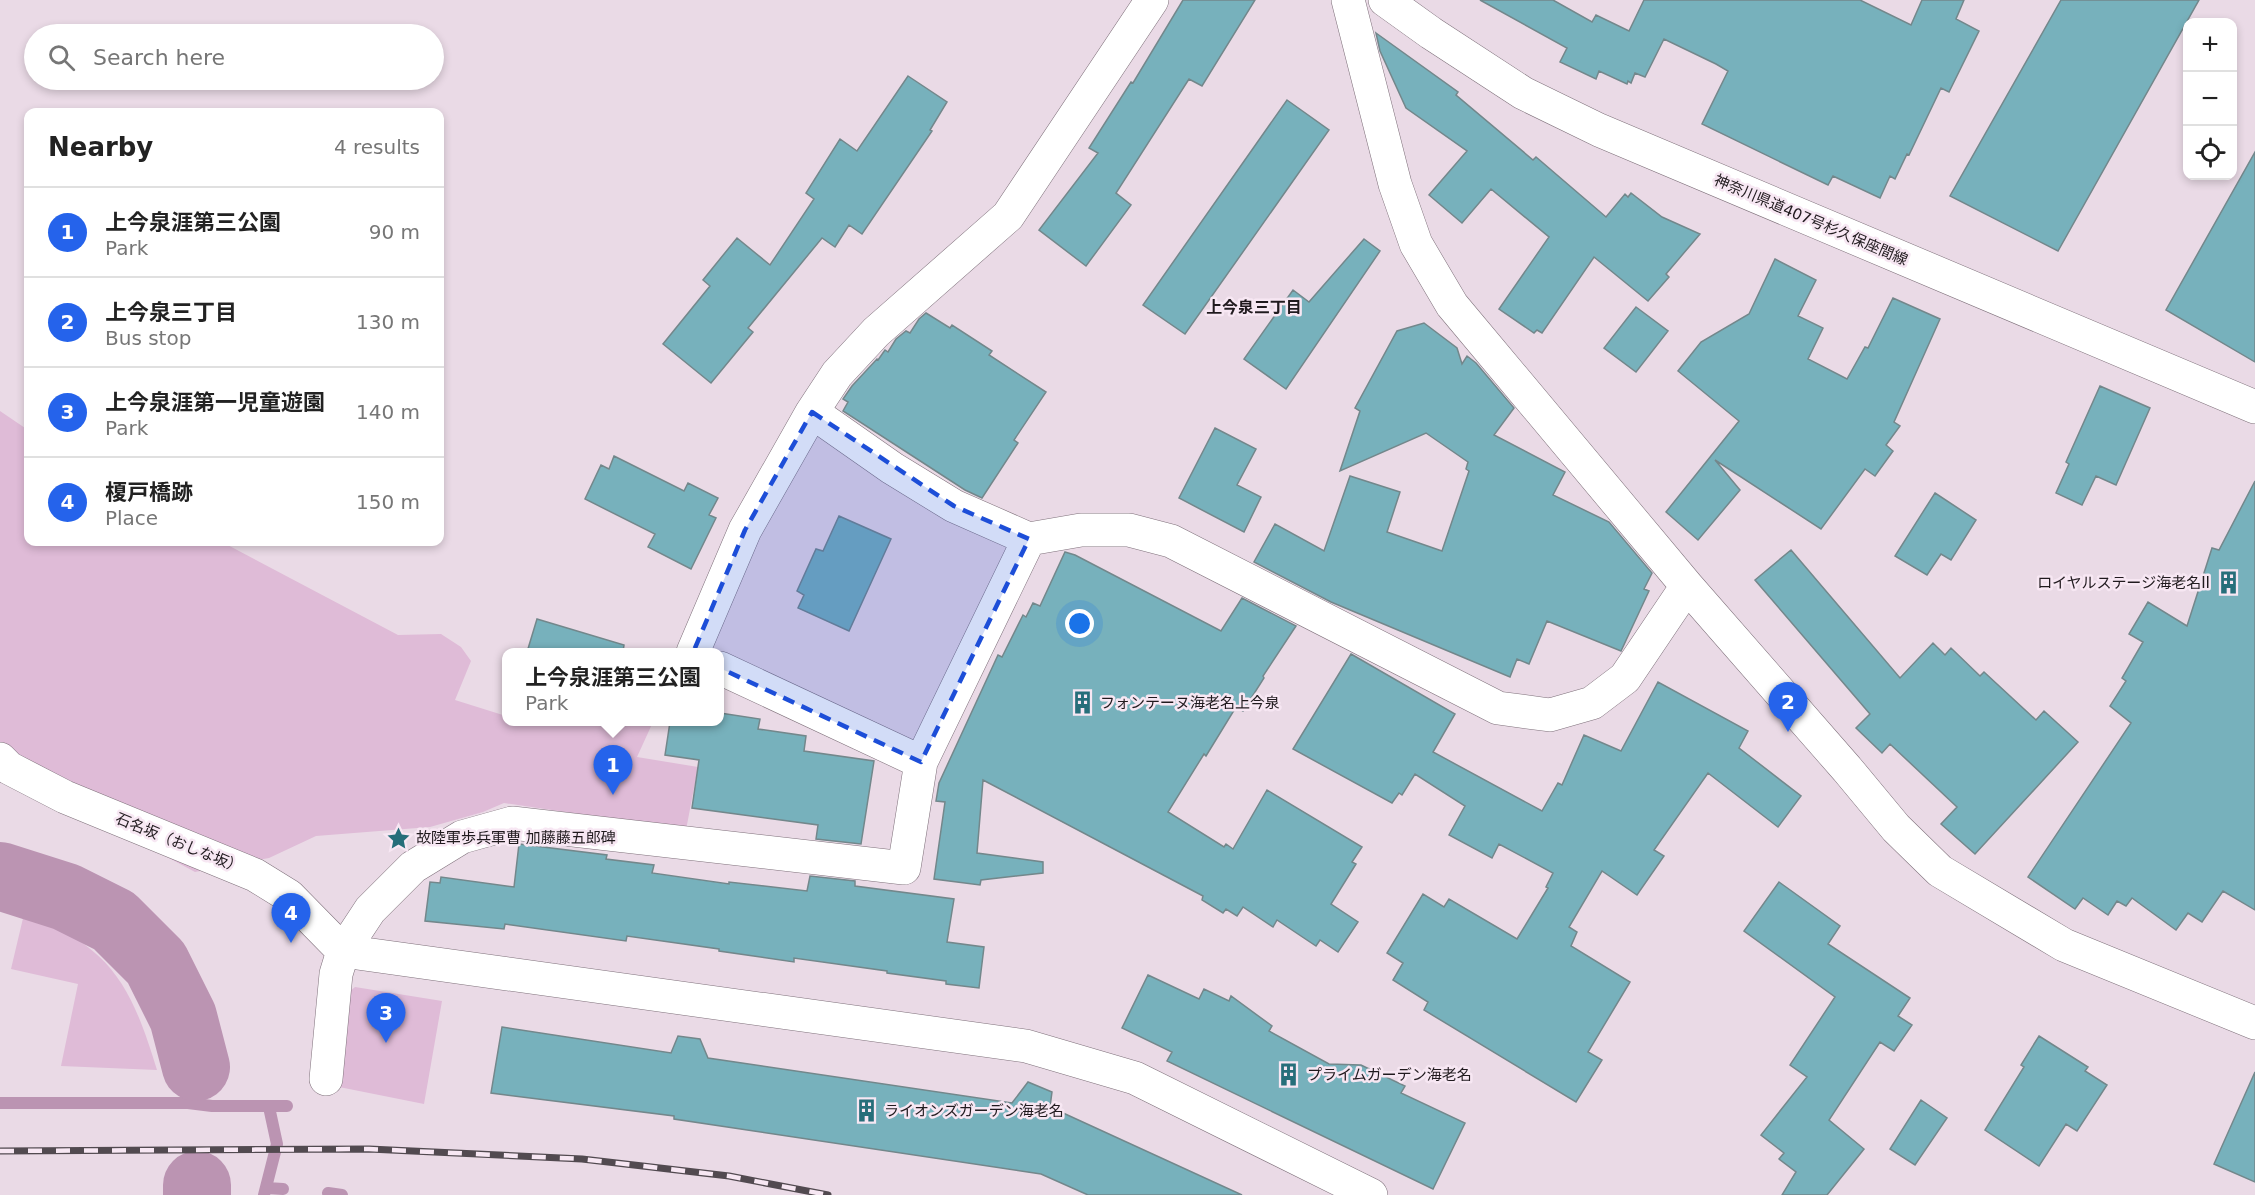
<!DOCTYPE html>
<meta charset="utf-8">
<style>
body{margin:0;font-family:"DejaVu Sans","Noto Sans JP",sans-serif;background:#f2f2f2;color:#222}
.controls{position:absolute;right:18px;top:18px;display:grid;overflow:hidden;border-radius:12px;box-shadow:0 3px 9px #0003}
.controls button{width:54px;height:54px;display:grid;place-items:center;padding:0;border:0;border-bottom:2px solid #e0e0e0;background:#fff;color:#222;font:30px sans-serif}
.you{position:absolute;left:1080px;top:624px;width:21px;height:21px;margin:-15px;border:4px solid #fff;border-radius:50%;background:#1a73e8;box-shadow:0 0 0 9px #1a73e833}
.badge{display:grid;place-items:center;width:39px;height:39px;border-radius:50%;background:#2563eb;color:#fff;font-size:20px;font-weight:700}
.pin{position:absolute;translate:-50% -50px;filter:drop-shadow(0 2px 3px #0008)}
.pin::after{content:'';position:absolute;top:32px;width:21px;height:18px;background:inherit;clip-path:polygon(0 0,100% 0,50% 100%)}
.popup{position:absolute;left:502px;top:648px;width:222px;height:78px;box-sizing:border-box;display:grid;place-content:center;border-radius:12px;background:#fff;filter:drop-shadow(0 2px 4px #0005);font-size:20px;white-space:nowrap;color:#767676}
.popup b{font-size:22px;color:#222}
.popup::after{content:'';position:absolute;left:50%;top:100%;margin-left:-12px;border:12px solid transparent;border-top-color:#fff}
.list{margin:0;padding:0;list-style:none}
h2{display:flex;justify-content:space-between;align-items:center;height:78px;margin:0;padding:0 24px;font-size:26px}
h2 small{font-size:20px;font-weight:400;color:#767676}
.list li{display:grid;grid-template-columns:39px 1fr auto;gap:18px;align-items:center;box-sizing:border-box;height:90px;padding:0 24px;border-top:2px solid #e0e0e0}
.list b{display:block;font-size:22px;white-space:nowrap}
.list p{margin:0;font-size:20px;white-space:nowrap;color:#767676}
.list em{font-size:20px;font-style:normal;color:#767676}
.icon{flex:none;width:33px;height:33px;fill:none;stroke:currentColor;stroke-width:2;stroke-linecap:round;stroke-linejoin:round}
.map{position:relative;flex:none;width:2255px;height:1195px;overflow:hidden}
.search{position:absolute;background:#fff;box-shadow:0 3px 9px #0003;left:24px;top:24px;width:420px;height:66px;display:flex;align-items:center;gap:15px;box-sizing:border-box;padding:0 21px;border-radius:33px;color:#767676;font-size:22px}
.panel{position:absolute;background:#fff;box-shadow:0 3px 9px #0003;left:24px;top:108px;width:420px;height:438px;border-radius:12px}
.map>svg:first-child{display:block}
</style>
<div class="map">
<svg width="2255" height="1195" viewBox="0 0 2255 1195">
<rect width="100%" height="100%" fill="#eadae6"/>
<path fill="#dfbbd7" d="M 0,411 L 28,430 L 28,542 L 222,542 L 398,635 L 441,634 L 461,647 L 471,661 L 455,700 L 506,716 L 506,722 L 653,722 L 637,757 L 698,767 L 686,830 L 504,803 L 483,812 L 430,827 L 316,836 L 269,858 L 195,872 L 0,767 Z
M 24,914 C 111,946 131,985 157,1070 L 61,1066 L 78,984 L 11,969 Z
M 355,987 L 442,1001 L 424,1104 L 334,1086 L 342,998 Z"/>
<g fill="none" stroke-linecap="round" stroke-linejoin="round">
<path stroke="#bb94b2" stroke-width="12" d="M 0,1103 L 188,1103 L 212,1106 L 287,1106
M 267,1188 L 283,1189
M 328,1193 L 342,1195
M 264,1195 L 277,1144 L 269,1107"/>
<path stroke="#bb94b2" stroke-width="68" d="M 0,876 L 66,897 L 114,921 L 156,963 L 183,1017 L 196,1067
M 197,1195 L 197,1185"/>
</g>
<path fill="#77b1bc" stroke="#73878b" stroke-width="1.5" d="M 1183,0 L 1255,0 L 1202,86 L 1189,79 L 1116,193 L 1131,205 L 1086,266 L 1039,230 L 1098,153 L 1089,148 L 1131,82 L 1133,83 Z
M 1480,0 L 1553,0 L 1592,22 L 1596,15 L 1629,31 L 1644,0 L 1860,0 L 1911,25 L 1922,0 L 1964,0 L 1956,19 L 1979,31 L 1949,92 L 1941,88 L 1909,155 L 1907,154 L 1895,179 L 1890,176 L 1880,198 L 1833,176 L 1828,185 L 1702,124 L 1728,71 L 1716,64 L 1664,39 L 1645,77 L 1635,73 L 1631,83 L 1628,81 L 1627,84 L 1599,71 L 1596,79 L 1560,62 L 1567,48 Z
M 2061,0 L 2199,0 L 2058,251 L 1950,196 Z
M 1376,33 L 1458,92 L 1456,95 L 1533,160 L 1536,157 L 1606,217 L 1625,194 L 1628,197 L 1631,193 L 1662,217 L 1700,234 L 1666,274 L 1669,277 L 1648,301 L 1594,257 L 1542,333 L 1537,330 L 1534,333 L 1499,309 L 1549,237 L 1491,189 L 1462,223 L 1429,195 L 1467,151 L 1406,108 L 1380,51 Z
M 908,76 L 947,102 L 930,130 L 932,131 L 862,234 L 849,225 L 835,247 L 822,238 L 748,328 L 753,332 L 711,383 L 663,344 L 710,286 L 703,280 L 737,238 L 770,265 L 814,199 L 806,193 L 840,139 L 857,151 Z
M 1287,100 L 1329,130 L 1185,334 L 1143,305 Z
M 2255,152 L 2255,362 L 2166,310 Z
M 1364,239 L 1380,251 L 1286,389 L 1244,359 L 1293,290 L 1309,302 Z
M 1775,259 L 1816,280 L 1798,316 L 1823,328 L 1808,359 L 1847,379 L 1865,347 L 1868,348 L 1893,298 L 1940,319 L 1894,422 L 1900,426 L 1886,445 L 1893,451 L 1875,476 L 1865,469 L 1821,529 L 1715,460 L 1740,490 L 1698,540 L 1666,512 L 1739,421 L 1678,371 L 1701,342 L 1749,314 Z
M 1636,307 L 1668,331 L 1636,372 L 1604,348 Z
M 926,313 L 950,328 L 952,325 L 992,351 L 989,355 L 1046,392 L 1014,440 L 1018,443 L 982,498 L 965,490 L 843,411 L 848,402 L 843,399 L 852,386 L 877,359 L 878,360 L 885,350 L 888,352 L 896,339 L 906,331 L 910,333 L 919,319 Z
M 1424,323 L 1457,348 L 1462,364 L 1467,356 L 1476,363 L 1514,408 L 1494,435 L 1565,472 L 1553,495 L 1609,522 L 1652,573 L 1644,589 L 1649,591 L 1621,651 L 1547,621 L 1529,664 L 1517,659 L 1510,677 L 1331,602 L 1254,562 L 1275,524 L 1324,551 L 1350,476 L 1400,492 L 1387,532 L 1442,551 L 1469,471 L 1466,469 L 1468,462 L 1426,433 L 1340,471 L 1360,411 L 1355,408 L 1397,331 Z
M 2100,386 L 2150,408 L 2116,485 L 2096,476 L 2082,505 L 2056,493 L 2069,464 L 2066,462 Z
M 1215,428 L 1256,449 L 1237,485 L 1261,497 L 1244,532 L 1179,498 Z
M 614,456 L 684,491 L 688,483 L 718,498 L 709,515 L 716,518 L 691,569 L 648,547 L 655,534 L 585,499 L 601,465 L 609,469 Z
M 2255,481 L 2255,910 L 2223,891 L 2202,922 L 2188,913 L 2176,930 L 2132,898 L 2126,906 L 2117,901 L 2108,915 L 2083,898 L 2075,909 L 2028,877 L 2131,723 L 2110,706 L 2126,681 L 2122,678 L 2143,642 L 2129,634 L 2148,602 L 2187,626 L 2212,548 L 2219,550 Z
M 1935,493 L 1976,520 L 1951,560 L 1941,554 L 1927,575 L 1895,556 Z
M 839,516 L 891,539 L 849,631 L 798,608 L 804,595 L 797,591 L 816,549 L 823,551 Z
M 1791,550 L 1900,678 L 1933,643 L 1945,655 L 1951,648 L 1980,676 L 1984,672 L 2036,720 L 2044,711 L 2078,742 L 1975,854 L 1941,824 L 1957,807 L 1890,744 L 1882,753 L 1856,728 L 1870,714 L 1755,580 Z
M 1065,552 L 1075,555 L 1221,631 L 1242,598 L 1296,626 L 1263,676 L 1264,678 L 1243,711 L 1236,707 L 1206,756 L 1204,754 L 1168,812 L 1224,847 L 1226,844 L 1233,849 L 1267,790 L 1362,847 L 1352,862 L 1356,864 L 1331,904 L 1358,922 L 1338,952 L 1320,940 L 1316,946 L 1277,920 L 1273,927 L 1243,907 L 1237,916 L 1226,909 L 1223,913 L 1202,900 L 1203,896 L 983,780 L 977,853 L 1043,862 L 1043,873 L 981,880 L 980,885 L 934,879 L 945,802 L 936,801 L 939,783 L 998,655 L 1002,657 L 1023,615 L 1026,617 L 1033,603 L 1040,606 Z
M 537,619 L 624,645 L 623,652 L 527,652 Z
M 1351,654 L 1455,714 L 1433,752 L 1542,811 L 1558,783 L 1562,785 L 1584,735 L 1621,751 L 1658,682 L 1748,731 L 1739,748 L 1801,796 L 1778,827 L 1708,773 L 1654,850 L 1664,856 L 1637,895 L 1602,871 L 1569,927 L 1577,932 L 1571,946 L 1630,982 L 1588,1052 L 1602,1060 L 1576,1102 L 1424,1010 L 1428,1002 L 1393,980 L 1403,963 L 1387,953 L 1423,894 L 1444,907 L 1449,899 L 1517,939 L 1548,888 L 1546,887 L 1553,873 L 1499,844 L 1492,858 L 1449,835 L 1465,806 L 1415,774 L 1402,795 L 1399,793 L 1392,803 L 1293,749 Z
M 720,713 L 760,719 L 758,729 L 806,736 L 804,751 L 874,761 L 861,844 L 816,839 L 818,825 L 692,808 L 699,760 L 665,755 L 670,722 L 720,722 Z
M 519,844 L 607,855 L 606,859 L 654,865 L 652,873 L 729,884 L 729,882 L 807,891 L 810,876 L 855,881 L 855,886 L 954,899 L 947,942 L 984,947 L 979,988 L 946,984 L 946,981 L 887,973 L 887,971 L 794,958 L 794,962 L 719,951 L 719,949 L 627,936 L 626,941 L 505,924 L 504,929 L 425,921 L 430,882 L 440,883 L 441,877 L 514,887 Z
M 1779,882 L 1840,926 L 1828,944 L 1910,998 L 1898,1016 L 1912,1025 L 1894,1051 L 1880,1042 L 1829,1120 L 1864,1149 L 1827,1195 L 1782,1195 L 1796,1172 L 1779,1159 L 1784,1153 L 1761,1135 L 1807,1077 L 1790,1065 L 1835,997 L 1744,931 Z
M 1148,975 L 1199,999 L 1204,989 L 1229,1001 L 1231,996 L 1272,1026 L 1269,1031 L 1329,1064 L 1361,1065 L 1405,1086 L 1401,1093 L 1465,1123 L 1433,1189 L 1167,1061 L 1172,1052 L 1122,1028 Z
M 502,1027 L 671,1053 L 678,1036 L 700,1039 L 708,1058 L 1012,1103 L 1028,1082 L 1052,1092 L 1050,1107 L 1242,1195 L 1088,1195 L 1041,1174 L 674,1119 L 674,1116 L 491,1093 Z
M 2039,1036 L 2088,1067 L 2085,1071 L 2107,1085 L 2077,1131 L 2066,1124 L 2039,1166 L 1985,1130 L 2024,1067 L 2021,1065 Z
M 2255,1072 L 2255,1182 L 2214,1164 Z
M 1921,1100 L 1947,1118 L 1915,1165 L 1890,1149 Z"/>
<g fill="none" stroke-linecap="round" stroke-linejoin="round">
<defs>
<path id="minor" d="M 1348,0 L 1395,184 L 1416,244 L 1452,305 L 1687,586 L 1847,769 L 1896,828 L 1940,871 L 2064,945 L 2255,1023
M 812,412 L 892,468 L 954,506 L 1029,539 L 1081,530 L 1129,530 L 1171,541 L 1498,708 L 1550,715 L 1592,703 L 1625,678 L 1687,586
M 693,652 L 745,530 L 812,412 L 837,374 L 876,332 L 1008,216 L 1152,0
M 720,668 L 921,762
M 0,759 L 9,768 L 65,797 L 255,875 L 289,896 L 343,951
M 343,951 L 1026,1046 L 1135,1078 L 1371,1195
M 326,1079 L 336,974 L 343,951 L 370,910 L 413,867 L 462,837 L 512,823 L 904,868 L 921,762 L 1029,539"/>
<path id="secondary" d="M 1385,0 L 1431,33 L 1523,93 L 1599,130 L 2255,407"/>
</defs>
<use href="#minor" stroke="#7f717b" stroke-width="34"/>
<use href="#secondary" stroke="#7f717b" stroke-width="34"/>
<use href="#minor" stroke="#fff" stroke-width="33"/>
<use href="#secondary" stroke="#fff" stroke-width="33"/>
<defs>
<path id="rail" d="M 0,1151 L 369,1149 L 582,1159 L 729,1176 L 828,1195"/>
</defs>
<use href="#rail" stroke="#524a50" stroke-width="7"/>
<use href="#rail" stroke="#f7e7f3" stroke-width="4.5" stroke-dasharray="14" stroke-linecap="butt"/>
</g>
<path fill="#1d4ed8" fill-opacity="0.2" stroke="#1d4ed8" stroke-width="4.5" stroke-dasharray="12 8" stroke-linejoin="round" d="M 812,412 L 954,506 L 1029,539 L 921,762 L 692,655 L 745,530 Z"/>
<defs>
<symbol id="building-bare" viewBox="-9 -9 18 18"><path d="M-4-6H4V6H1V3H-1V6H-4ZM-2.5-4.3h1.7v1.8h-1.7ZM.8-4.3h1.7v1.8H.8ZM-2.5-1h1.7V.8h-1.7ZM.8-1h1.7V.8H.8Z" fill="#266e7a" stroke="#f7e7f3" stroke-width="2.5" paint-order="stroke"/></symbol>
<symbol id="sight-bare" viewBox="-9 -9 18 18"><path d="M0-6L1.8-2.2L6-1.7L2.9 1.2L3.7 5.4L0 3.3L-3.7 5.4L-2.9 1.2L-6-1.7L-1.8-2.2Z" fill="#266e7a" stroke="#f7e7f3" stroke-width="2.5" paint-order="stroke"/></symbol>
</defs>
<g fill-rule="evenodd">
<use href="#building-bare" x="2212" y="566" width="33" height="33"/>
<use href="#building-bare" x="1066" y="686" width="33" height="33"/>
<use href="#sight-bare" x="382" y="822" width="33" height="33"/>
<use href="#building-bare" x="1272" y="1058" width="33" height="33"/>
<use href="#building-bare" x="850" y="1094" width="33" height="33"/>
</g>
<g text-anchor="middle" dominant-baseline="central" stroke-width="5" stroke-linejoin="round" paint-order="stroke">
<g font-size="15" fill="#201a1e" stroke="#f7e7f3">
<text transform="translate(1811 220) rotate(23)">神奈川県道407号杉久保座間線</text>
<text transform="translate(179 843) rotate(22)">石名坂（おしな坂）</text>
</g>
<g font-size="15" fill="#201a1e" stroke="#f7e7f3" text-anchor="start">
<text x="2210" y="583" text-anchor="end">ロイヤルステージ海老名II</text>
<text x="1100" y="703">フォンテーヌ海老名上今泉</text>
<text x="416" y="838">故陸軍歩兵軍曹 加藤藤五郎碑</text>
<text x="1307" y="1075">プライムガーデン海老名</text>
<text x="884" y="1111">ライオンズガーデン海老名</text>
</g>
<g font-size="16" font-weight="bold" fill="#201a1e" stroke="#f7e7f3">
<text x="1254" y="307">上今泉三丁目</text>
</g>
</g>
</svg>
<div class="controls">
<button>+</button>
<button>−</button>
<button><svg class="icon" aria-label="locate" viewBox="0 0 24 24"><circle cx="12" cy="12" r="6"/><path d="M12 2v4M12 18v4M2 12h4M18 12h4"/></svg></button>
</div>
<div class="you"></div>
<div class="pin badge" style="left:613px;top:795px">1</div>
<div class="popup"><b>上今泉涯第三公園</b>Park</div>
<div class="pin badge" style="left:1788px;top:732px">2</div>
<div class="pin badge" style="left:386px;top:1043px">3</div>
<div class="pin badge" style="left:291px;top:943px">4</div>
<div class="search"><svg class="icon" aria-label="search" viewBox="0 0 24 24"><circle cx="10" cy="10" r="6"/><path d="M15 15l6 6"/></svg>Search here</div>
<section class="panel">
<h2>Nearby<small>4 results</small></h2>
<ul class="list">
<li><span class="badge">1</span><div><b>上今泉涯第三公園</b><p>Park</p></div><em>90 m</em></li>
<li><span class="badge">2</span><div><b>上今泉三丁目</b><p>Bus stop</p></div><em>130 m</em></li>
<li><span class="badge">3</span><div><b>上今泉涯第一児童遊園</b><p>Park</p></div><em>140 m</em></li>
<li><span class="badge">4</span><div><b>榎戸橋跡</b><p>Place</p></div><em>150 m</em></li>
</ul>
</section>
</div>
